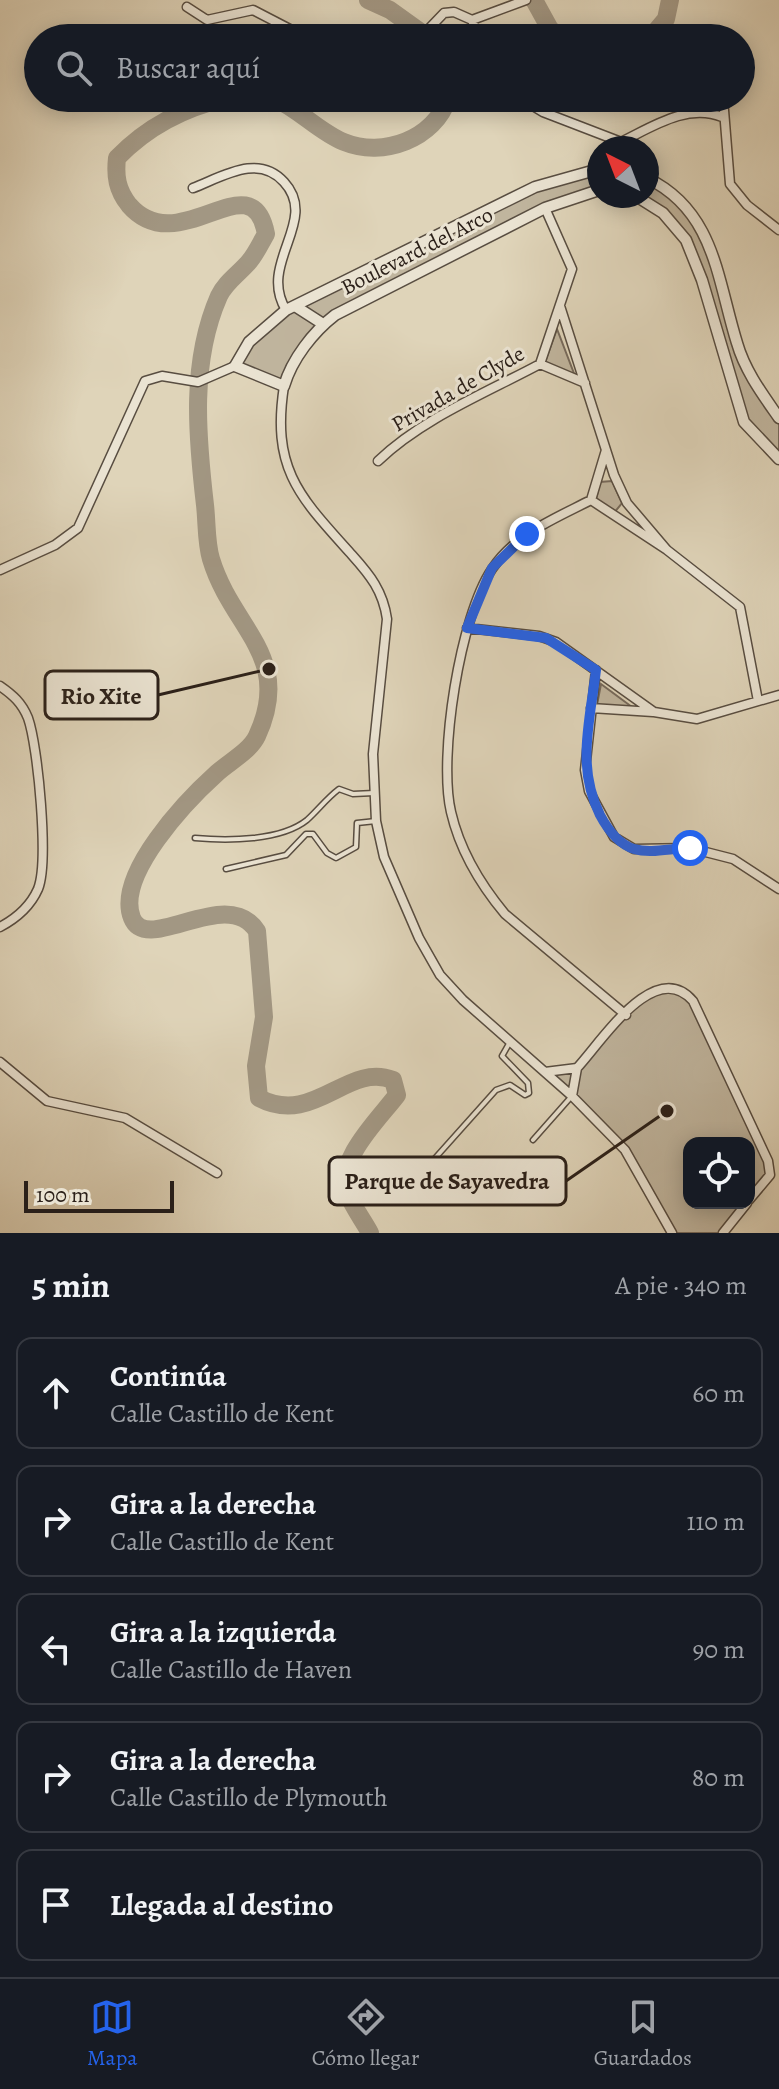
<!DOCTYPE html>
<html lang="es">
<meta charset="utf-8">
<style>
body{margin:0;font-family:Alegreya,serif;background:#242831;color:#f1f3f6}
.controls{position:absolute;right:24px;bottom:24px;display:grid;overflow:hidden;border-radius:16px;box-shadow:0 4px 20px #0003}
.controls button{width:72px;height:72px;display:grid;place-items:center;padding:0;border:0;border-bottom:2px solid #363941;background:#171b24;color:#f1f3f6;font:40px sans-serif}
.compass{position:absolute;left:587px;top:136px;width:72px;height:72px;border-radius:50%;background:#171b24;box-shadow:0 4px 20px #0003;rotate:318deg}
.scale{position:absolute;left:24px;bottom:20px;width:150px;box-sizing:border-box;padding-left:8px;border:4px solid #2b2019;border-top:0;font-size:22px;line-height:28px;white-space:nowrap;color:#2b2019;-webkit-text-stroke:6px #eae3d2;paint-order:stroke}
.stop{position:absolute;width:24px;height:24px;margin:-18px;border:6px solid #2563eb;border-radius:50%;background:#fff}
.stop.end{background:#2563eb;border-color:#fff;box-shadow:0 2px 8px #0008}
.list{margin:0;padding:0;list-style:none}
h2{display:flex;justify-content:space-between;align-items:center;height:104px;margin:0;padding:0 32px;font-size:34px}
h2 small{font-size:26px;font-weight:400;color:#9ea1a6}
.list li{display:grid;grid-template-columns:52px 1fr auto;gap:24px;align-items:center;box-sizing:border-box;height:112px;margin:0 16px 16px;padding:0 16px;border:2px solid #363941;border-radius:16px}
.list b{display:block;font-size:30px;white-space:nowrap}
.list p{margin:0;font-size:26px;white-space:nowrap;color:#9ea1a6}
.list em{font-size:26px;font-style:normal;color:#9ea1a6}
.icon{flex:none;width:44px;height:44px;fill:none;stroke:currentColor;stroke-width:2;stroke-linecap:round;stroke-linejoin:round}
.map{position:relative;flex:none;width:779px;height:1233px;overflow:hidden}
.search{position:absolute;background:#171b24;box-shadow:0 4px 20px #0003;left:24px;right:24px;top:24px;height:88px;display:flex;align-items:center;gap:20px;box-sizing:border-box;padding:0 28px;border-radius:44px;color:#9ea1a6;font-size:30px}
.sheet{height:744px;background:#171b24}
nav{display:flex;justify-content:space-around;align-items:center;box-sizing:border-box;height:112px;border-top:2px solid #363941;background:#171b24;font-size:22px;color:#9ea1a6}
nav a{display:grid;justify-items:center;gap:4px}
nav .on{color:#2563eb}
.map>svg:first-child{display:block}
</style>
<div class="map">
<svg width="779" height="1233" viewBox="0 0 779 1233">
<rect width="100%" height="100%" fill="#dfd4b9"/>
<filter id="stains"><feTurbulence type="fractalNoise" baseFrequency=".0025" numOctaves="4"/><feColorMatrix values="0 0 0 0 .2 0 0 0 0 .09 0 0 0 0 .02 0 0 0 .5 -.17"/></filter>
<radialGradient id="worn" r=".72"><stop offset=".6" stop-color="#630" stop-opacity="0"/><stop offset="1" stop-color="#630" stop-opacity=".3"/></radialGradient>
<path fill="#c0b59e" stroke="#766a5c" stroke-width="2" d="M 599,169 L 599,190 L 587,192 L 323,324 L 284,386 L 235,363 L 269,324 L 535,187 Z
M 647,178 L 697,218 L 737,345 L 779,418 L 779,459 L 753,435 L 686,240 L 636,196 L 647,196 Z
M 557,329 L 575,376 L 545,362 Z
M 612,481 L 622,503 L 614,513 L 596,500 L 600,482 Z
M 601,684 L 632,707 L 597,705 Z
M 650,990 L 685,992 L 770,1168 L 749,1200 L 749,1143 L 689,1143 L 689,1203 L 747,1203 L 723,1233 L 672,1233 L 637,1167 L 545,1072 L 577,1068 Z"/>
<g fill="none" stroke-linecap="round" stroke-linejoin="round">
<path stroke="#a29783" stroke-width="18" d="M 368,0 L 390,10 L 429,38
M 534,0 L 550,29 L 560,38
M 650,38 L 666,19 L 670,0
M 227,98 C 186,107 147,127 117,158 C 115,176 117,190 129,205 C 179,263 252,158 266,234 C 260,244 255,256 247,264 C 237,275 225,283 219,296 C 190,362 197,436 205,505 C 207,522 206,543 211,559 C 232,629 294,656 257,736 C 250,751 229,762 217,773 C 187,800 115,875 132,918 C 147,956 227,884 257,931 L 264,1017 L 256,1066 L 259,1098 C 314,1127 347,1062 393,1080 L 397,1095 C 379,1119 334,1161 348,1194 C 353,1207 363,1220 370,1233
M 274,98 C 299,109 319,132 344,142 C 383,158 435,139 448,98"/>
<defs>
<path id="service" d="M 195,838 C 227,841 281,841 307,820 C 318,810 327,798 339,789 L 353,794 L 374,793
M 226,869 L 286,855 L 306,834 L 313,834 L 327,853 L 336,858 L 356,847 L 357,823 L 376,821
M 533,1140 L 571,1097
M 403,1194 L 496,1090 L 510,1085 L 525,1095 L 529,1093 L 528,1083 L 502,1056 L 510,1042"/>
<path id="minor" d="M 187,7 L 207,20 L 253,10 L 307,38
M 472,20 L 479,38
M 420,38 L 444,13 L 454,12 L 472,20 L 526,0
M 520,98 L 543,112 L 621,142
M 723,98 L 730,184 L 747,205 L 779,230
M 620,148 L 621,142 C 652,127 687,103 722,117
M 193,188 C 222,177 258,153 284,182 C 320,221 257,263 286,310
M 560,306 L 614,475 L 627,503 L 667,550 L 740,607 L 758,701
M 540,364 L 585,383
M 284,386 C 271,470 300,497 352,555 C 370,575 383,591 387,619 L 373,754 L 376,821 L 384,857 L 419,938 L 440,975 L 463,1000 L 572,1096 L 625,1150 L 672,1233
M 378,461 C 423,418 486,393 540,364 L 572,269 L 545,208
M 591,500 L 606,450
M 0,570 L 55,545 L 78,528 L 145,381 L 162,376 L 198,382 L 235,366
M 467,628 L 539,636 L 556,642 L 654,712 L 697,719 L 779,695
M 596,670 L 585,770 L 589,791 L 614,837 L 634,849 L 690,848 L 733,859 L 779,889
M 0,686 C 13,695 22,703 28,718 C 38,746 49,862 38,889 C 30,907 17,918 0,927
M 591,708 L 653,712
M 626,1015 L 505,914 C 480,884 460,851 451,812 C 438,757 460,616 492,569 C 515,534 556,518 591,500 L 667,550
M 0,1062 L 47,1101 L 125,1118 L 217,1173
M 545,1072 L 577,1068 C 602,1041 655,957 693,1001 L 768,1161 L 770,1175 L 749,1200
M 572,1096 L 577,1068
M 723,1233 L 747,1203"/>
<path id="tertiary" d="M 599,169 L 535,187 L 286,310 L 249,342 L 235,366 L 284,386 C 292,359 313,332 335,315 L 545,208 L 599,190
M 647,178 C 715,211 717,279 737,343 C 745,371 763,395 779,418
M 636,196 L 663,213 L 686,240 L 702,280 L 744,422 L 779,459
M 295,306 L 323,324"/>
</defs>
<use href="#service" stroke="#584d41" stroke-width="7"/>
<use href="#minor" stroke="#584d41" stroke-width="11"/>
<use href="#tertiary" stroke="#584d41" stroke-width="13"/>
<use href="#service" stroke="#eae3d2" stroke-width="4"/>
<use href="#minor" stroke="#eae3d2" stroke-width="8"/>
<use href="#tertiary" stroke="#eae3d2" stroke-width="10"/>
</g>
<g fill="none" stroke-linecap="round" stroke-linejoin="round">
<path stroke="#2563eb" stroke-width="10" d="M 527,534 L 492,568 L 467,628 L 546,638 L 596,670 C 590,722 576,766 600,815 C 608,830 618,844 634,849 C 651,854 672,848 690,848"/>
</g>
<g text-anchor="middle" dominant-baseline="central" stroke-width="6" stroke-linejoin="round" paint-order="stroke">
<g font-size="22" fill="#2b2019" stroke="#eae3d2">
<text transform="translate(417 251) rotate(-27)">Boulevard del Arco</text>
<text transform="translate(458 389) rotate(-30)">Privada de Clyde</text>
</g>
</g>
<path fill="none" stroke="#2b2019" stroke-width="3" d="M269 669L158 695M667 1111L566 1181"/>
<g fill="#2b2019" stroke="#eae3d2" stroke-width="3">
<circle cx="269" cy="669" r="8"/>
<circle cx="667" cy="1111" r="8"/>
</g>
<g fill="#eae3d2" stroke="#2b2019" stroke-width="3">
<rect x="45" y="671" width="113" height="48" rx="8"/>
<rect x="329" y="1157" width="237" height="48" rx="8"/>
</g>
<g font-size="24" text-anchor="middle" font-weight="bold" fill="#2b2019">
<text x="101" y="704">Rio Xite</text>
<text x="447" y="1189">Parque de Sayavedra</text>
</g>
<rect width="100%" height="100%" filter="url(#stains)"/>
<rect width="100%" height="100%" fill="url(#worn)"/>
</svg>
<div class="controls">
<button><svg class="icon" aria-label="locate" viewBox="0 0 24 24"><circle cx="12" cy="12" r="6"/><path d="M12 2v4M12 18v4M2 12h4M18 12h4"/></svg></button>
</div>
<svg class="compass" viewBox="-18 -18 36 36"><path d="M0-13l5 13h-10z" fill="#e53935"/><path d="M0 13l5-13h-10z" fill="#9ea1a6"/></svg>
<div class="scale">100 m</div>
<div class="stop" style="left:690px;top:848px"></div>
<div class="stop end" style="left:527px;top:534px"></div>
<div class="search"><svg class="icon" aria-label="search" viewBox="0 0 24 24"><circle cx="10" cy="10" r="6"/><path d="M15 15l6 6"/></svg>Buscar aquí</div>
</div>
<section class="sheet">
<h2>5 min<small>A pie · 340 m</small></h2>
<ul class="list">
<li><svg class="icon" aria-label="ahead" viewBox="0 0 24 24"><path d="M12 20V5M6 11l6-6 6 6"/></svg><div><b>Continúa</b><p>Calle Castillo de Kent</p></div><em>60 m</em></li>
<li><svg class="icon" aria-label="right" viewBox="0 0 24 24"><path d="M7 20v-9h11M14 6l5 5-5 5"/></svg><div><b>Gira a la derecha</b><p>Calle Castillo de Kent</p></div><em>110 m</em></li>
<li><svg class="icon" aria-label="left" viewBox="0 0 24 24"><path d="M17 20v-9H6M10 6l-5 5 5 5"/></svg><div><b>Gira a la izquierda</b><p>Calle Castillo de Haven</p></div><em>90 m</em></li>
<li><svg class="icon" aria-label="right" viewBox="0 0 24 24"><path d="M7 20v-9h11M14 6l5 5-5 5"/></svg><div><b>Gira a la derecha</b><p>Calle Castillo de Plymouth</p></div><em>80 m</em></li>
<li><svg class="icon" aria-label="arrive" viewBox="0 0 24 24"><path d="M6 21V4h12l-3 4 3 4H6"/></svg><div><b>Llegada al destino</b></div></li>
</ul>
</section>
<nav>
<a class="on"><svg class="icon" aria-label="map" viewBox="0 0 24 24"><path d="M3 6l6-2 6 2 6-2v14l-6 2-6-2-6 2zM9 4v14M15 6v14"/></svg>Mapa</a>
<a><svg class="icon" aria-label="directions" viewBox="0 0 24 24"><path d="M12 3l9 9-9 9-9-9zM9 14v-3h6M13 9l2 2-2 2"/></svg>Cómo llegar</a>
<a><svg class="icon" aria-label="saved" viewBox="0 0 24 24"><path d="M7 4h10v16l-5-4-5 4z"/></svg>Guardados</a>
</nav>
